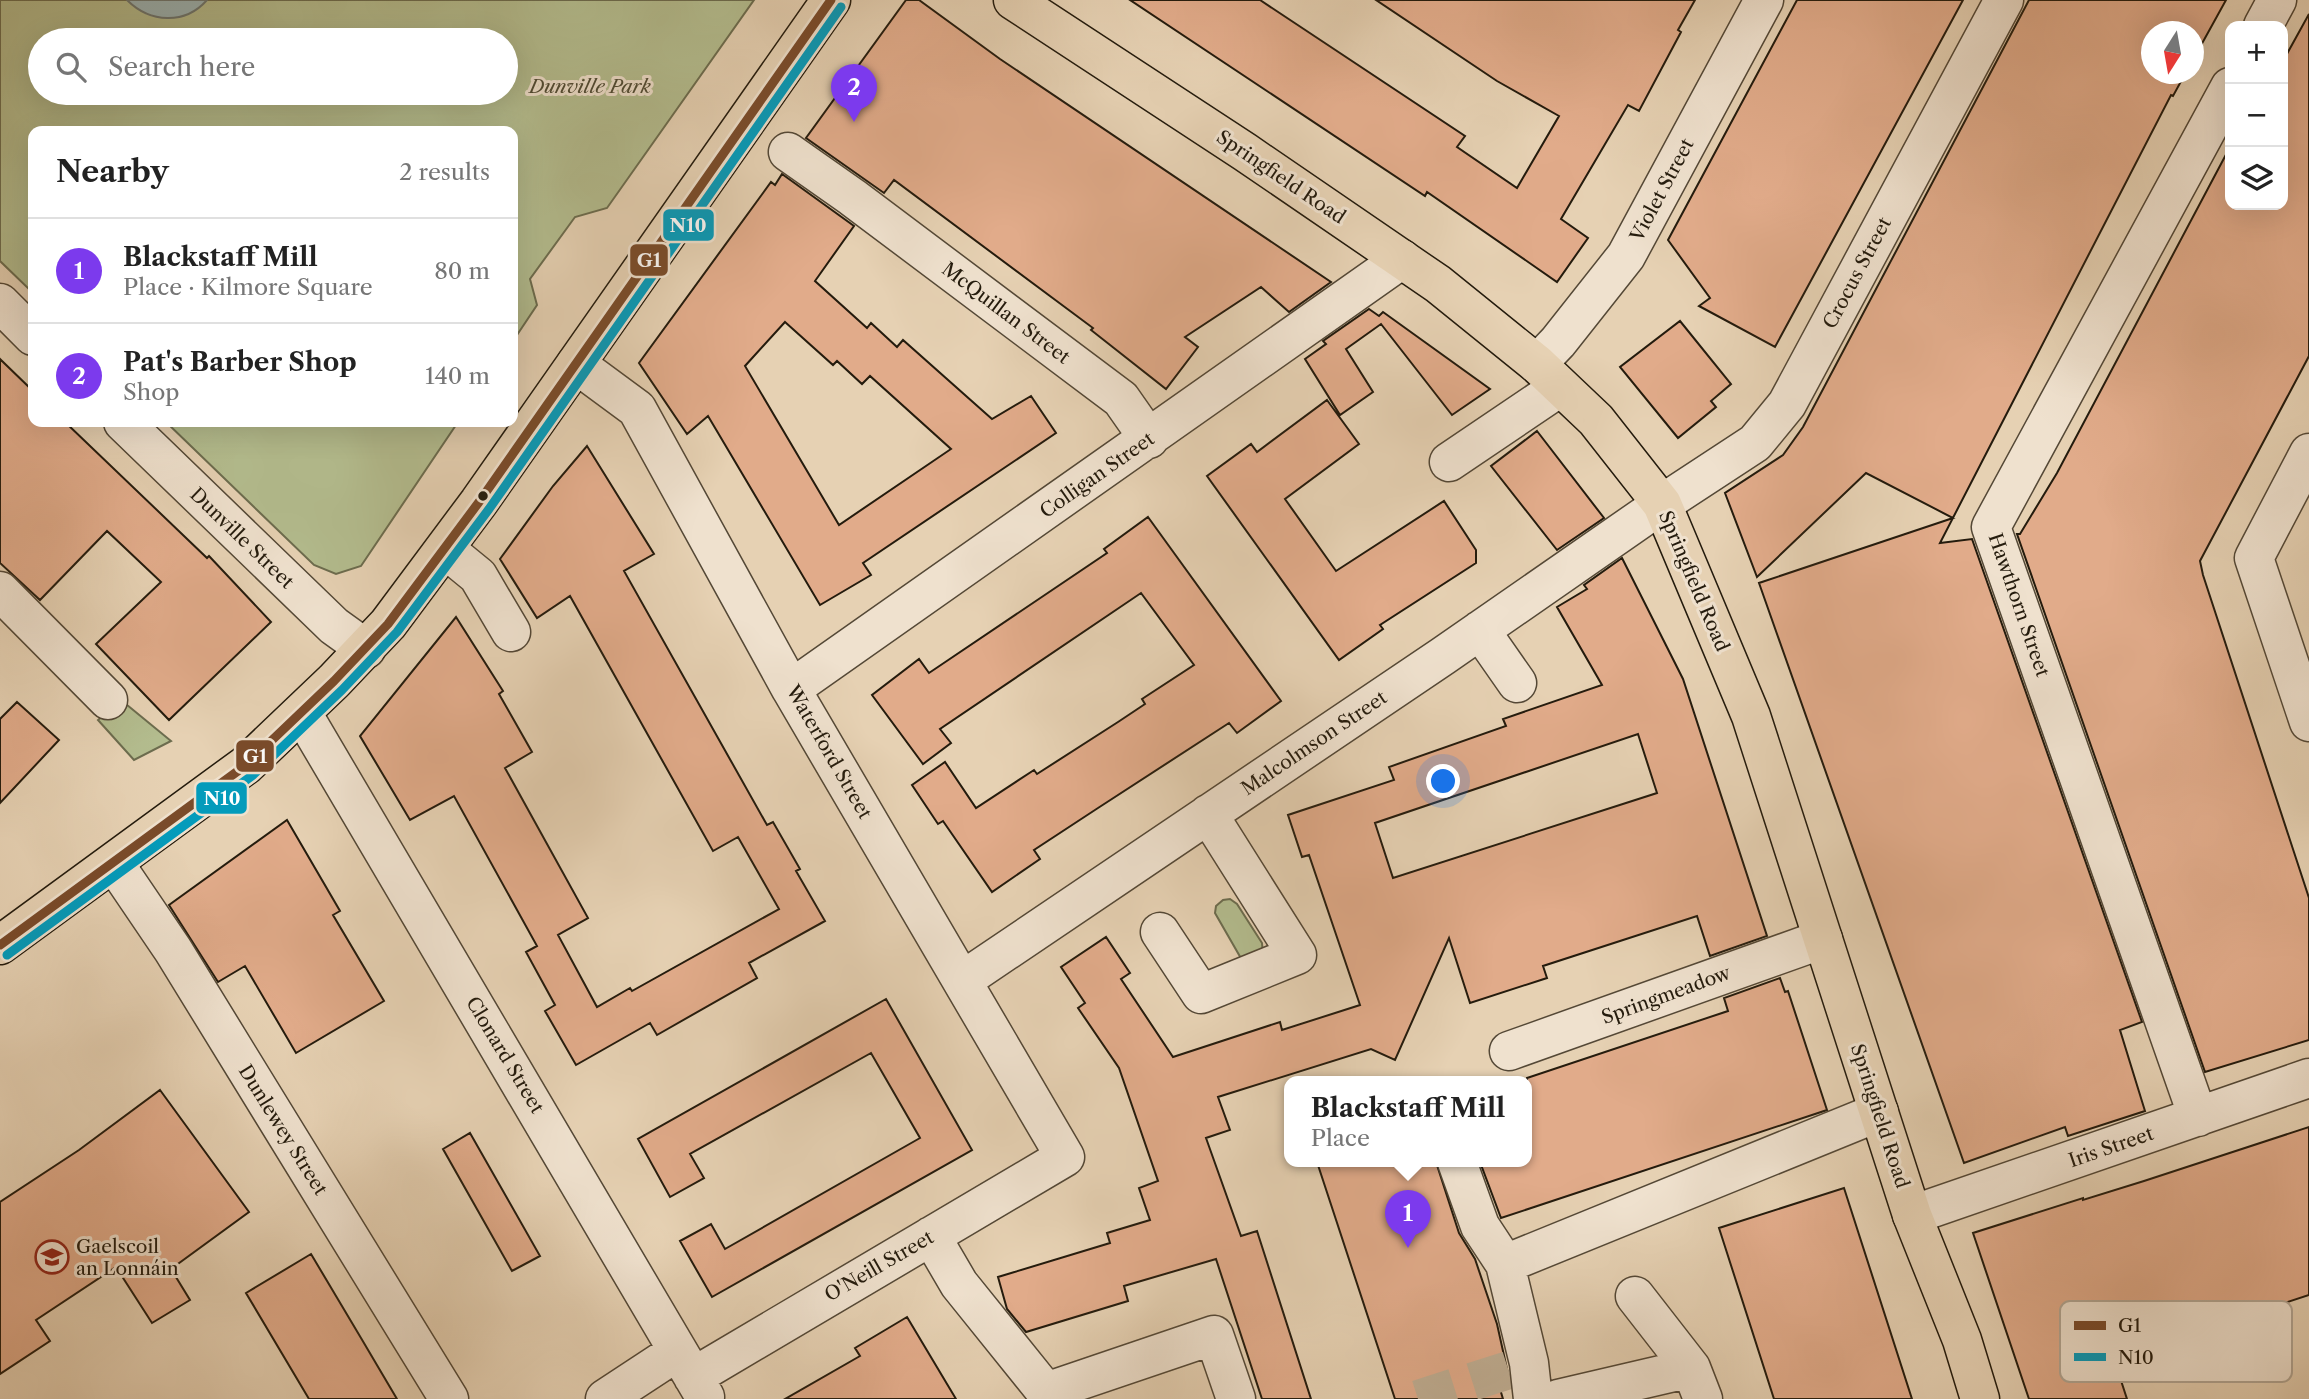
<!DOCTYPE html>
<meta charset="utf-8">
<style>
body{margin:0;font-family:"Libre Caslon Text",serif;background:#f6f6f6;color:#222}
.controls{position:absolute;right:21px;top:21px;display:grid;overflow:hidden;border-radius:14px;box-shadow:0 7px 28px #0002}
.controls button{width:63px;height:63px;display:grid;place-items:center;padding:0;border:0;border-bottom:2px solid #e0e0e0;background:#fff;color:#222;font:35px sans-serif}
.compass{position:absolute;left:2141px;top:21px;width:63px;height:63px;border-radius:50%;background:#fff;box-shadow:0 7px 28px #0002;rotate:191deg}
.you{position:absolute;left:1444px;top:782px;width:24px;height:24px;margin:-18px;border:5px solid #fff;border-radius:50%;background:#1a73e8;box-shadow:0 0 0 10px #1a73e833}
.badge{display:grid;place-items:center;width:46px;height:46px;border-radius:50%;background:#7c3aed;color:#fff;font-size:23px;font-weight:700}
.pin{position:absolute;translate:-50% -58px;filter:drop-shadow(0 2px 4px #0008)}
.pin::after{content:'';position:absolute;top:37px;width:24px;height:21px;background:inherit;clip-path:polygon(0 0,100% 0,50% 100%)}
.popup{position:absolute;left:1284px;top:1076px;width:248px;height:91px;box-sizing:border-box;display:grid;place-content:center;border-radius:14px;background:#fff;filter:drop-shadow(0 2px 5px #0005);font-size:23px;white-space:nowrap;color:#767676}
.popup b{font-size:26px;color:#222}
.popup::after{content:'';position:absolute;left:50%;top:100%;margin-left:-14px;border:14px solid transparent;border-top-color:#fff}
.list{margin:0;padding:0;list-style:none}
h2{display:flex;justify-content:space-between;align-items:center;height:91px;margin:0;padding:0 28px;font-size:30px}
h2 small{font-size:23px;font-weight:400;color:#767676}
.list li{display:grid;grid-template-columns:46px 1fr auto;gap:21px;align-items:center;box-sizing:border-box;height:105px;padding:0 28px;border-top:2px solid #e0e0e0}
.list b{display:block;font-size:26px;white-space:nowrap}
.list p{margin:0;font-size:23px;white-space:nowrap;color:#767676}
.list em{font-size:23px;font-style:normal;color:#767676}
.icon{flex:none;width:38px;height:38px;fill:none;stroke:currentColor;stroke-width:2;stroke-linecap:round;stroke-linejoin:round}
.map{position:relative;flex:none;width:2309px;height:1399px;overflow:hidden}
.search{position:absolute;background:#fff;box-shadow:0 7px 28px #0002;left:28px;top:28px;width:490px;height:77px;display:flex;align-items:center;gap:18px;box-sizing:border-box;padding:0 24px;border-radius:38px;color:#767676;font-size:26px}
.panel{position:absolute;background:#fff;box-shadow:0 7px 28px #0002;left:28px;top:126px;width:490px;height:301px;border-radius:14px}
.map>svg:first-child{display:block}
</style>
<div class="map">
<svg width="2309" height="1399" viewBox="0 0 2309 1399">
<rect width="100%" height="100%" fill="#e6d1b3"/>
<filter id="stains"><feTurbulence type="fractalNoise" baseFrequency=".00286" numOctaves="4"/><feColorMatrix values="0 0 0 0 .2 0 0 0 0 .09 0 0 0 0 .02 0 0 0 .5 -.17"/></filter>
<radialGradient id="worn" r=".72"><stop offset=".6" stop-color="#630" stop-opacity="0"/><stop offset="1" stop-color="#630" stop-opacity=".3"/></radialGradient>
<path fill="#b3bc8e" stroke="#6c6c4e" stroke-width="2" fill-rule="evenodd" d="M 0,0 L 754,0 L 607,208 L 575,217 L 530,279 L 537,305 L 513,341 L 513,131 L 33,131 L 33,293 L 0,261 ZM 40,40 L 506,40 L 506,93 L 40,93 Z
M 166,422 L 458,422 L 361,566 L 336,574 L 314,565 Z
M 121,700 L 171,741 L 134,760 L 98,720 Z
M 1230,899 L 1237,904 L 1262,943 L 1263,955 L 1242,960 L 1215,913 L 1216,906 L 1223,900 Z"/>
<path fill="#9ab5b7" stroke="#6b7773" stroke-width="2" d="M 127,0 L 207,0 C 185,25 150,23 127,0 Z"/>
<path fill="#e1ab8a" stroke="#241b0d" stroke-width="2" fill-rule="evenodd" d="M 906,0 L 919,0 L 1000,59 L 1331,282 L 1289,312 L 1261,287 L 1185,337 L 1198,347 L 1166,389 L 1091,330 L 1093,328 L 894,180 L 884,193 L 806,138 Z
M 1130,0 L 1260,0 L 1465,136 L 1457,147 L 1517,188 L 1559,116 L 1497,81 L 1376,0 L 1695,0 L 1678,30 L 1681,32 L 1639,111 L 1628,105 L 1561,219 L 1588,238 L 1557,282 L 1427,192 L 1425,196 Z
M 1797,0 L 1963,0 L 1775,347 L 1699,306 L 1710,298 L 1668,240 Z
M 2029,0 L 2226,0 L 2194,58 L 2194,32 L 2152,32 L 2152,74 L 2185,74 L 2173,96 L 2171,95 L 1940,543 L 1972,539 L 2142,1022 L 2120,1030 L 2145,1111 L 2068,1136 L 2065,1127 L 1964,1163 L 1759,583 L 1953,518 L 1866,473 L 1757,577 L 1725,493 L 1783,455 L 1803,427 Z
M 2309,14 L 2309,356 L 2200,561 L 2203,575 L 2309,898 L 2309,1040 L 2205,1072 L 2017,534 L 2020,534 L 2057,473 L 2230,147 L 2230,205 L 2283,205 L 2283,61 Z
M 782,174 L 854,226 L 815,281 L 867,328 L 871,323 L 897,347 L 903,340 L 992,419 L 1031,396 L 1056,433 L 863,563 L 871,575 L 820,605 L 708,416 L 687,434 L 639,363 L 771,182 L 775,185 ZM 785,322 L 833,365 L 837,361 L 862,384 L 870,376 L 951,449 L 839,525 L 745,366 Z
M 1369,309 L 1379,316 L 1383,312 L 1490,389 L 1452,415 L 1381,324 L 1346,349 L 1373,392 L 1340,415 L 1305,359 L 1326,344 L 1323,341 Z
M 1680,321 L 1731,384 L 1711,401 L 1716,407 L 1678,438 L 1620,367 Z
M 0,359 L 33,391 L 33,422 L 65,422 L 207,558 L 209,556 L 271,622 L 169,720 L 96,644 L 161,582 L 107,531 L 40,600 L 0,563 Z
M 1327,400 L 1359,444 L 1285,499 L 1336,571 L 1444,501 L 1476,550 L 1476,563 L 1380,625 L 1383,629 L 1339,660 L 1207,476 L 1251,444 L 1257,452 Z
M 1537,431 L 1604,518 L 1557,550 L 1491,466 Z
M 587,446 L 654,554 L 624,571 L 767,825 L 773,822 L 800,869 L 796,871 L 825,921 L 749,963 L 757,978 L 657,1035 L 650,1023 L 576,1065 L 545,1011 L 555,1005 L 526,952 L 537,946 L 454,796 L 410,820 L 360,736 L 456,617 L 503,691 L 499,694 L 532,752 L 505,768 L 588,918 L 558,935 L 597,1007 L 630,988 L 632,991 L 779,909 L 738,837 L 713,851 L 570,596 L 537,618 L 500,559 L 553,486 Z
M 1148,517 L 1281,701 L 1237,733 L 1229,723 L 1098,808 L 1034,850 L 1040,859 L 992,892 L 943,821 L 938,824 L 912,785 L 945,762 L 976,808 L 1034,770 L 1037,774 L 1118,722 L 1145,704 L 1142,699 L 1194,665 L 1141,593 L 940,729 L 951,743 L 923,764 L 872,695 L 919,659 L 929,673 L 1107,553 L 1104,549 Z
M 1622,558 L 1683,679 L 1767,936 L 1710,956 L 1697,916 L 1543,966 L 1547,978 L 1470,1003 L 1449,938 L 1395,1060 L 1371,1049 L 1218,1097 L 1230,1130 L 1206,1138 L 1241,1236 L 1257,1231 L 1311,1399 L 1262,1399 L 1216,1259 L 1124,1286 L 1128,1301 L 1026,1332 L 1007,1309 L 998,1277 L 1110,1243 L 1107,1233 L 1150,1220 L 1139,1188 L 1158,1181 L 1119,1068 L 1078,1008 L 1085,1003 L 1061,967 L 1106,937 L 1130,973 L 1121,979 L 1173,1057 L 1280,1022 L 1282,1030 L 1360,1005 L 1309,855 L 1302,857 L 1288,815 L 1394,780 L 1389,767 L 1506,726 L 1503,719 L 1602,685 L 1557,607 L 1587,589 L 1584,585 ZM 1638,734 L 1657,793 L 1393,878 L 1375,823 Z
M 17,702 L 59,740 L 0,803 L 0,719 Z
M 287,820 L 340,911 L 333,915 L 384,1001 L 296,1053 L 245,966 L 218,982 L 169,905 Z
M 1780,978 L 1785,992 L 1788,991 L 1827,1110 L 1501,1218 L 1480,1162 L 1527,1162 L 1527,1078 L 1728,1011 L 1724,998 Z
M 886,999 L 972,1150 L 712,1297 L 680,1241 L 711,1224 L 725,1249 L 920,1138 L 871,1053 L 690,1154 L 704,1178 L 670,1197 L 638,1139 Z
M 160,1090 L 249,1212 L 171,1269 L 190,1300 L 152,1323 L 116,1267 L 36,1320 L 50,1341 L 0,1374 L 0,1202 L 79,1150 Z
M 2309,1127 L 2309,1295 L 2114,1359 L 2127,1399 L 2029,1399 L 1973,1233 L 2083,1198 L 2083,1200 L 2144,1181 Z
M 470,1133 L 540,1256 L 512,1271 L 443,1149 Z
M 1317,1162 L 1436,1162 L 1459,1233 L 1475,1259 L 1497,1324 L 1509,1378 L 1498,1382 L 1503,1399 L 1395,1399 Z
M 1844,1188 L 1912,1399 L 1774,1399 L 1719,1228 Z
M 311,1254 L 361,1338 L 397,1399 L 309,1399 L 246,1293 Z
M 907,1317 L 956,1399 L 785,1399 L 860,1356 L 855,1348 Z"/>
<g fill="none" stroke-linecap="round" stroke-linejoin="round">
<path stroke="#bfad92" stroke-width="38" stroke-dasharray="38 19" stroke-linecap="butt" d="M 1418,1399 L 1512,1369"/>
<defs>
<path id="minor" d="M 2263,26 L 2277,0
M 788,152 L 852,197 L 1121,399 L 1149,439
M 0,303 L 33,336
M 576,364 L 637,409 L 791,689 L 1065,1157 L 693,1377
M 1537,364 L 1558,342 L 1626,256 L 1764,0
M 123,422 L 334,626 L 366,649
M 2309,453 L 2254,558 L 2309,722
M 1449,462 L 1560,387
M 445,549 L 478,576 L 511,632
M 0,591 L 108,700
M 1480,630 L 1517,683
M 791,689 L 1402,259
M 302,713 L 705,1397
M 114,863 L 173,950 L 449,1399
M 1160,932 L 1201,994 L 1297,955 L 1208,814
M 963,980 L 1443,656 L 1662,504 L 1755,443 L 1787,404 L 2004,0
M 1509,1051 L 1823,939
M 2198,1117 L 1991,527 L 2230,87
M 1457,1162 L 1480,1226 L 1505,1264
M 1912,1215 L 2309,1078
M 931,1236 L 959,1284 L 1046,1392 L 1214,1335 L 1236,1399
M 1635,1296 L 1691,1368 L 1703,1399
M 605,1399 L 678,1351
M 1533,1399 L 1529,1363 L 1505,1264 L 1879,1112
M 1558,1399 L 1691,1368"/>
<path id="major" d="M 1013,0 L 1245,152 L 1438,284 L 1537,364 L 1596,420 L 1662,504 L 1751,716 L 1912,1215 L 1962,1340 L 1980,1399
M 0,945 L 246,765 L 334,681 L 388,624 L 479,502 L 831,0"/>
</defs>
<use href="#minor" stroke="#544836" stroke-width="41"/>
<use href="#major" stroke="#241b0d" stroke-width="41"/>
<use href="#minor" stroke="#efe1ce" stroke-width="38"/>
<use href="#major" stroke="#e6d1b3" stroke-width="38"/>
<defs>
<path id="bus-1" d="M 0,945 L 246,765 L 334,681 L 388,624 L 479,502 L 831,0"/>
<path id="bus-2" d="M 7,955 L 253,775 L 342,690 L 397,632 L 489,509 L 841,7"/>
</defs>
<use href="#bus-1" stroke="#efe1ce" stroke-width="14"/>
<use href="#bus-2" stroke="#efe1ce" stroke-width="14"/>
<use href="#bus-1" stroke="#7a4b2a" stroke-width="9"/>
<use href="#bus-2" stroke="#049bbb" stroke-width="9"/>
</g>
<defs>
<symbol id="school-ring" viewBox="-11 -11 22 22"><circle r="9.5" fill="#efe1ce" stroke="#8f2418" stroke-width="1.5"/><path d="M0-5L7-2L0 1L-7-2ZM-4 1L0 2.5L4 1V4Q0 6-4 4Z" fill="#8f2418"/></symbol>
</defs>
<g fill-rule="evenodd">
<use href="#school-ring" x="33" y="1238" width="38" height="38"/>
</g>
<circle fill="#241b0d" stroke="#efe1ce" stroke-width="2.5" cx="483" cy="496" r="6"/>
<g text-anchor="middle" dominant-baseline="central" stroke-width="6" stroke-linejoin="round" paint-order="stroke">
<g font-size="19" font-style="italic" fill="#4f4b34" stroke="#efe1ce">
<text x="590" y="86">Dunville Park</text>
</g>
<g font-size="19" fill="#241b0d" stroke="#efe1ce">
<text transform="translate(1281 177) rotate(34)">Springfield Road</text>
<text transform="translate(1662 190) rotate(-62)">Violet Street</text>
<text transform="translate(1857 273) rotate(-62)">Crocus Street</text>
<text transform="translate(1006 313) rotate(37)">McQuillan Street</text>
<text transform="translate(1097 475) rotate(-35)">Colligan Street</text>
<text transform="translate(242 538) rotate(44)">Dunville Street</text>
<text transform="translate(1694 581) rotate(67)">Springfield Road</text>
<text transform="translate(2019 605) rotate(71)">Hawthorn Street</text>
<text transform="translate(1314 743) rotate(-34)">Malcolmson Street</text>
<text transform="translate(829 752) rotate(60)">Waterford Street</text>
<text transform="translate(1666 995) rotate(-20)">Springmeadow</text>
<text transform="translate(505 1055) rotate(59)">Clonard Street</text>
<text transform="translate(1880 1116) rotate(72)">Springfield Road</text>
<text transform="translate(283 1130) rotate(58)">Dunlewey Street</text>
<text transform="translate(2111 1147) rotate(-19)">Iris Street</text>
<text transform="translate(879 1266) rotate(-30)">O'Neill Street</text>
</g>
<g font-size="19" fill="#241b0d" stroke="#efe1ce" text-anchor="start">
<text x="76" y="1246">Gaelscoil<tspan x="76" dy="22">an Lonnáin</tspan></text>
</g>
</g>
<rect x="2060" y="1301" width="232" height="81" rx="10" fill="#efe1ce" stroke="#b2a694" stroke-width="2"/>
<rect x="2074" y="1321" width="32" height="9" fill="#7a4b2a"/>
<rect x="2074" y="1353" width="32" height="8" fill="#049bbb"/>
<g font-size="19" fill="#241b0d">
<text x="2118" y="1332">G1</text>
<text x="2118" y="1364">N10</text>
</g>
<g stroke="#efe1ce" stroke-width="2.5">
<rect x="662" y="208" width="53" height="34" rx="7" fill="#049bbb"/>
<rect x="629" y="243" width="40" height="34" rx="7" fill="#7a4b2a"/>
<rect x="235" y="739" width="40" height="34" rx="7" fill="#7a4b2a"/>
<rect x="195" y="781" width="53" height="34" rx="7" fill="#049bbb"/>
</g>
<g font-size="19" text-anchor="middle" font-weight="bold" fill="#fff">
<text x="688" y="232">N10</text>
<text x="649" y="267">G1</text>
<text x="255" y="763">G1</text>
<text x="222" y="805">N10</text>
</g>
<rect width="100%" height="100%" filter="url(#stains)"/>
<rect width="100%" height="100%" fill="url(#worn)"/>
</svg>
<div class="controls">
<button>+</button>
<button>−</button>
<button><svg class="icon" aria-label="layers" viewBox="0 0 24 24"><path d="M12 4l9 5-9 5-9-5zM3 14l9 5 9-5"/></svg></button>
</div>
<svg class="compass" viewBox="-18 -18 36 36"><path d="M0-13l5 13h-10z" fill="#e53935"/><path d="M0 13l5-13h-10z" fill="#767676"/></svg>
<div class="you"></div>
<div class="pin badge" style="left:1408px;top:1248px">1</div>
<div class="popup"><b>Blackstaff Mill</b>Place</div>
<div class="pin badge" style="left:854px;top:122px">2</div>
<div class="search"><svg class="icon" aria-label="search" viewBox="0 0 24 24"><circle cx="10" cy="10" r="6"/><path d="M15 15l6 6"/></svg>Search here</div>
<section class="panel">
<h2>Nearby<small>2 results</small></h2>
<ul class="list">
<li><span class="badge">1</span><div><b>Blackstaff Mill</b><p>Place · Kilmore Square</p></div><em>80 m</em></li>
<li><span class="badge">2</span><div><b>Pat's Barber Shop</b><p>Shop</p></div><em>140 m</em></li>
</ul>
</section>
</div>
